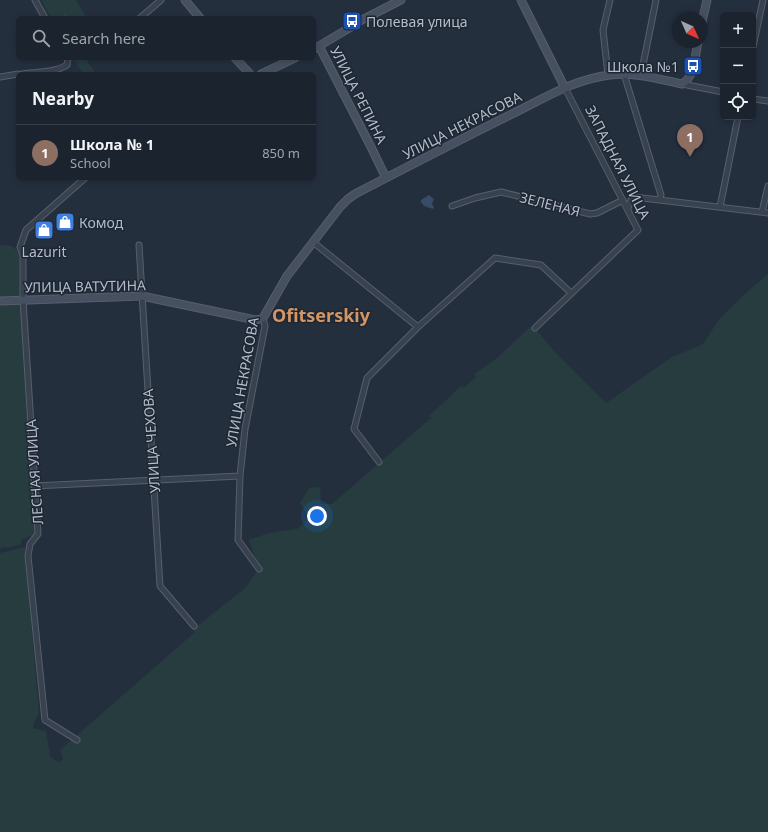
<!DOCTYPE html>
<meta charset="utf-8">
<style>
body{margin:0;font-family:"Noto Sans",sans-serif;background:#282f3a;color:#f1f3f6}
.controls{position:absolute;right:12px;top:12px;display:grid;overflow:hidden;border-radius:6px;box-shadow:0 2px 6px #0003}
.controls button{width:36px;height:36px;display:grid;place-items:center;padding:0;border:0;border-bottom:1px solid #39404a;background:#1b232e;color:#f1f3f6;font:20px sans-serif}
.compass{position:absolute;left:672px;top:12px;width:36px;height:36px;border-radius:50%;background:#1b232e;box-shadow:0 2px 6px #0003;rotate:135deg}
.you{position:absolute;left:317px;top:516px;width:14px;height:14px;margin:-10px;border:3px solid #fff;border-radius:50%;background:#1a73e8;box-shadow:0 0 0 6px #1a73e833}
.badge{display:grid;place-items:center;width:26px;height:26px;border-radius:50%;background:#0b8043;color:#fff;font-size:13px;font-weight:700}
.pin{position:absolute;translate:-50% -33px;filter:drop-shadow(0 1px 2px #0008)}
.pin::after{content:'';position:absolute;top:21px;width:14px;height:12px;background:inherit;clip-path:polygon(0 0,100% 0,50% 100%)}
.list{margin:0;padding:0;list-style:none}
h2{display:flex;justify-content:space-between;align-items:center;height:52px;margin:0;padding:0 16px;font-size:17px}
h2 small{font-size:13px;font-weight:400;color:#a0a4aa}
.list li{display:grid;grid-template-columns:26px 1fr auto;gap:12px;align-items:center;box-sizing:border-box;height:56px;padding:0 16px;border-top:1px solid #39404a}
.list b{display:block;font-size:15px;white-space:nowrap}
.list p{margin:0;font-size:13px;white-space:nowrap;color:#a0a4aa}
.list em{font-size:13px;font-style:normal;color:#a0a4aa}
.icon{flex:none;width:22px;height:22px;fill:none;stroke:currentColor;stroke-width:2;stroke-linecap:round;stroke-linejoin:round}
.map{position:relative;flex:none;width:768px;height:832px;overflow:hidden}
.search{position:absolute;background:#1b232e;box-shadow:0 2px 6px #0003;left:16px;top:16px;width:300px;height:44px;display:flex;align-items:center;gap:10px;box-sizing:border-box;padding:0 14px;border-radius:6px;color:#a0a4aa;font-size:15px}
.panel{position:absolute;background:#1b232e;box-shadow:0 2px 6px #0003;left:16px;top:72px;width:300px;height:108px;border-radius:6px}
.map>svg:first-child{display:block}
</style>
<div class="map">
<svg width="768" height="832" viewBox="0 0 768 832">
<rect width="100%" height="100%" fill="#242f3e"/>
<path fill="#263c3f" d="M 41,0 L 76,0 L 87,18 L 51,18 Z
M 73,58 L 85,58 L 96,74 L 83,74 Z
M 0,245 L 12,246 L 19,252 L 19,297 L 0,297 Z
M 768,274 L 768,832 L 0,832 L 0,553 L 25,547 L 39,713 L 34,723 L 33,728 L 46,731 L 50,756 L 59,763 L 63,759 L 60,750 L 194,633 L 194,626 L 200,624 L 245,588 L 259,569 L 249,540 L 269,533 L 297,529 L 310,518 L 300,503 L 309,488 L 320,487 L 321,504 L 332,504 L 432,417 L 428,417 L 461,386 L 464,388 L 476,377 L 474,374 L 497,358 L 530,327 L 535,328 L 554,351 L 606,403 L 672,357 L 703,344 L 720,318 L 748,291 Z
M 0,305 L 20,305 L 28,405 L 27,406 L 31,473 L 33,474 L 33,485 L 32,485 L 35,534 L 21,540 L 21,544 L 6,548 L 3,547 L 0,549 Z"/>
<path fill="#394c67" d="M 429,195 L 434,199 L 432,204 L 434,207 L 433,209 L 424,206 L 421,202 L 421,200 Z"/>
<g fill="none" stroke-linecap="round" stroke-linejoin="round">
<path stroke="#394c67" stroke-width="1" d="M 65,14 L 66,16 L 71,18"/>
<defs>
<path id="street" d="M 35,0 L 45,18
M 140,18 L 161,0
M 753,47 L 763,0
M 22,74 C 36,72 54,73 67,65 L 68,58
M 624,74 L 661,195 L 660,199
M 608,75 L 603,30 L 610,0
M 641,75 L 656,0
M 0,77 L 18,74
M 682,84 L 723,92
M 753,99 L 768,101
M 452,206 L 475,198 L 501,192 L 590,214 L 597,213 L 623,200
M 720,207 L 738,117
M 628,208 L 631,200 L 634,197 L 768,213
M 762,212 L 768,186
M 313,242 L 418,327
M 139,245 L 160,586 L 194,626
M 535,328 L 638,230 L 565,88
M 379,462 L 354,429 L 367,378 L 418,327 L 495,258 L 541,265 L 571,293
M 34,486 L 240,476
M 259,569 L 238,540 L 240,476 L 245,429 L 265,326 L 263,318
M 77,740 L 45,720 L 28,556 L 30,544 L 38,534 L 23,300 L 23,255 L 20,247 L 26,230 L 85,178"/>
<path id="secondary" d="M 185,0 L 200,18
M 521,0 L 565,88
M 702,22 L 707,0
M 319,46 L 371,147 L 386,178
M 314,49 L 351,27 L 354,24 L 401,0
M 235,58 L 250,74
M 261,74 L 295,58
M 0,301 L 142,296 L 256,320 L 263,318 L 287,276 L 340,207 L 348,199 L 355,194 C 407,167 459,140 512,114 C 543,99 574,79 610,75 C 634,72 658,79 682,84 C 695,77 695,55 698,42"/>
</defs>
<use href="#street" stroke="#565f6c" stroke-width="7"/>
<use href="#secondary" stroke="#565f6c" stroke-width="9"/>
<use href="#street" stroke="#38414e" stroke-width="5"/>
<use href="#secondary" stroke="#465061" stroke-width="7"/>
</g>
<defs>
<symbol id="bus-square" viewBox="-11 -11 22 22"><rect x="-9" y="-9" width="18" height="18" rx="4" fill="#1a4fb4" stroke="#1d2633"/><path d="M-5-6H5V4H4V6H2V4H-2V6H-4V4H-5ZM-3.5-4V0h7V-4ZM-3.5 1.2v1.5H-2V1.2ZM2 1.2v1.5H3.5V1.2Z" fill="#fff"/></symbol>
<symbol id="shop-square" viewBox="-11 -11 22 22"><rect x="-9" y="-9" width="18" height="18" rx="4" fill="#3f7fe0" stroke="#1d2633"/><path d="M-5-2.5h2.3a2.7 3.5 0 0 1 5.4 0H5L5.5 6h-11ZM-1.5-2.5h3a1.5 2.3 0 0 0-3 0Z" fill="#fff"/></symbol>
</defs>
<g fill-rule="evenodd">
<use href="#bus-square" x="341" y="10" width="22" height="22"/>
<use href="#bus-square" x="682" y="55" width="22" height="22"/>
<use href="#shop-square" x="54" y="211" width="22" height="22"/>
<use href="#shop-square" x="33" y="219" width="22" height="22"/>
</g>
<g text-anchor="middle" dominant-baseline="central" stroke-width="3" stroke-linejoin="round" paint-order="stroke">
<g font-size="14" fill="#b4bcc9" stroke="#1d2633" text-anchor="start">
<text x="366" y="21">Полевая улица</text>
<text x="679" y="66" text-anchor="end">Школа №1</text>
<text x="79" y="222">Комод</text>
<text x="44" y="251" text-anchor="middle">Lazurit</text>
</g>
<g font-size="14" fill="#b4bcc9" stroke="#1d2633">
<text transform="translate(359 95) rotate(63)">УЛИЦА РЕПИНА</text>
<text transform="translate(462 125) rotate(-27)">УЛИЦА НЕКРАСОВА</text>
<text transform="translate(618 162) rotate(63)">ЗАПАДНАЯ УЛИЦА</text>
<text transform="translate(550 204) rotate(14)">ЗЕЛЕНАЯ</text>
<text transform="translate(85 286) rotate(-1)">УЛИЦА ВАТУТИНА</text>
<text transform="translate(242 382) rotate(-80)">УЛИЦА НЕКРАСОВА</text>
<text transform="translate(151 441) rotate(-94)">УЛИЦА ЧЕХОВА</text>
<text transform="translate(34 472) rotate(-94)">ЛЕСНАЯ УЛИЦА</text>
</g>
<g font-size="18" font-weight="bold" fill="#d59563" stroke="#1d2633">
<text x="321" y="315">Ofitserskiy</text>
</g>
</g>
</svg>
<div class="controls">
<button>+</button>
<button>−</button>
<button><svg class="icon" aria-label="locate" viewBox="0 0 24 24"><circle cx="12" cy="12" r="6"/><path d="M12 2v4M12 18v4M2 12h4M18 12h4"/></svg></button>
</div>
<svg class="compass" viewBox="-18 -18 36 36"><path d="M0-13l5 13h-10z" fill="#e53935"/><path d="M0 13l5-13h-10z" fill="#a0a4aa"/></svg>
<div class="you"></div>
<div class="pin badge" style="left:690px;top:157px;background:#8d6e63">1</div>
<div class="search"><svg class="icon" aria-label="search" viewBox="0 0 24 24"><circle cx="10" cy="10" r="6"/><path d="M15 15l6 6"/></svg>Search here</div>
<section class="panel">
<h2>Nearby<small></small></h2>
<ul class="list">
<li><span class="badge" style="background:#8d6e63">1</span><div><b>Школа № 1</b><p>School</p></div><em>850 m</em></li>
</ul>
</section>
</div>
